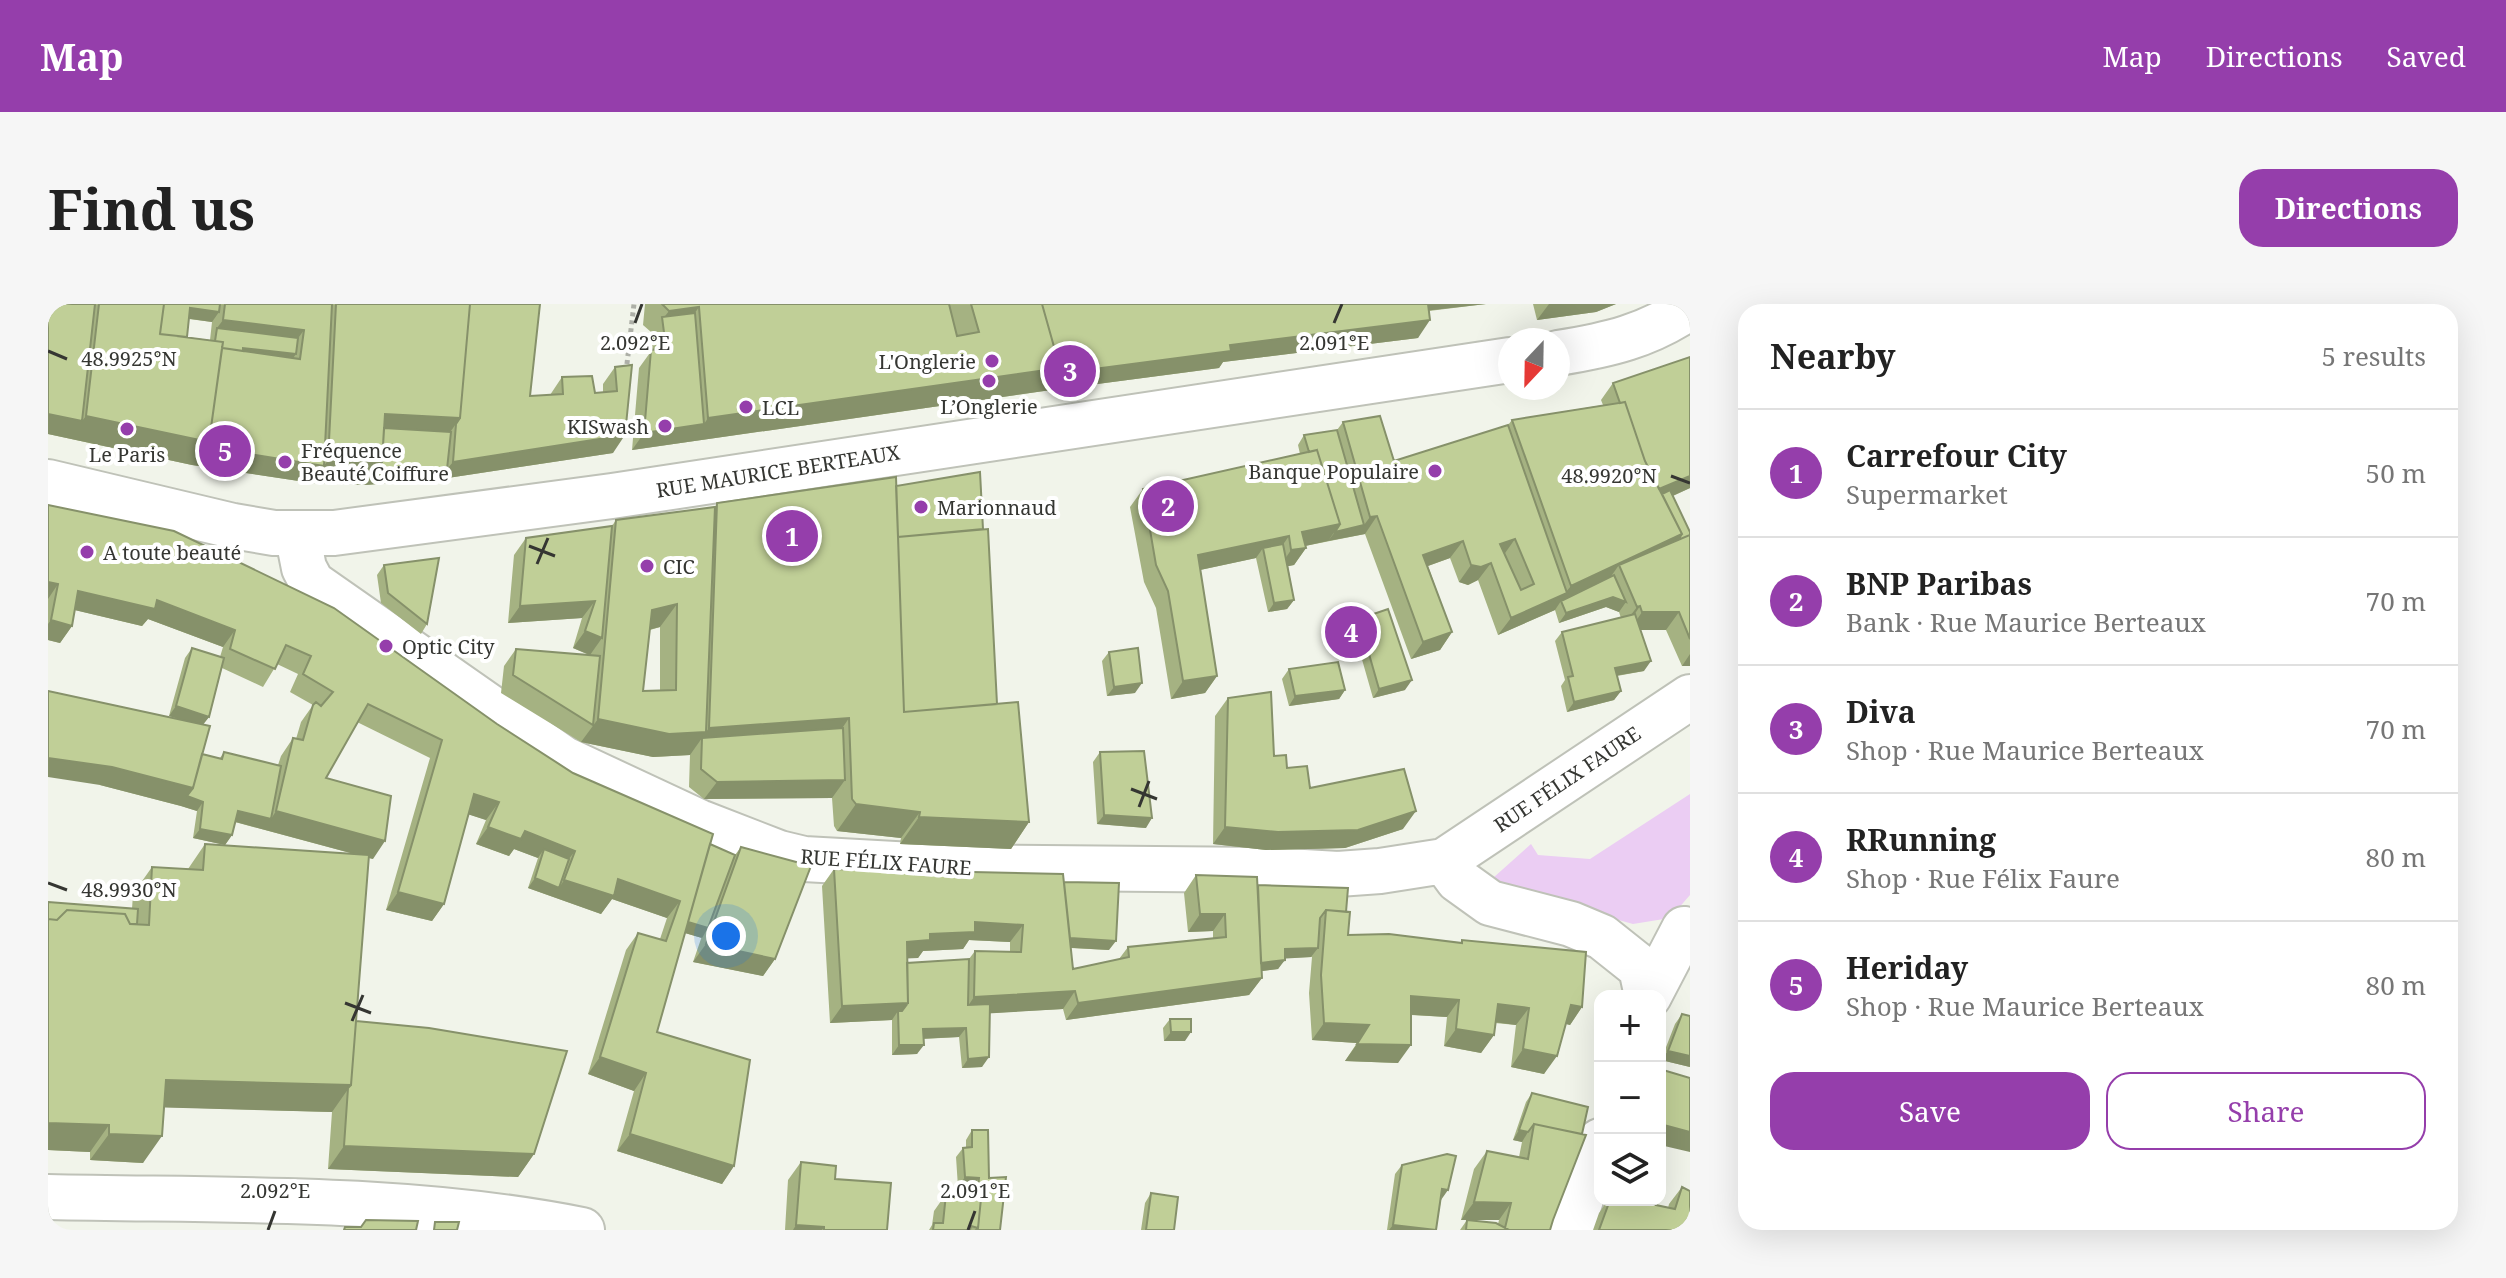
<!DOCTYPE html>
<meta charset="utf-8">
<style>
body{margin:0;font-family:"Noto Serif",serif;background:#f6f6f6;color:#222}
.controls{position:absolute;right:24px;bottom:24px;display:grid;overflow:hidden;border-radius:16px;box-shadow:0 8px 32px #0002}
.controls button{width:72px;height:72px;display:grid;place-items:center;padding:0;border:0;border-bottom:2px solid #e0e0e0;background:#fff;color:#222;font:40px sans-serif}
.compass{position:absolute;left:1450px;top:24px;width:72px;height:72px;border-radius:50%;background:#fff;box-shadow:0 8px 32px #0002;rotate:202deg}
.you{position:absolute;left:678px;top:632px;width:28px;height:28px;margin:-20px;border:6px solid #fff;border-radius:50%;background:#1a73e8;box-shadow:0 0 0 12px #1a73e833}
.badge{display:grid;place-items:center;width:52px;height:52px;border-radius:50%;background:#953eab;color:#fff;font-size:26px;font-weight:700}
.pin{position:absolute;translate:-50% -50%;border:4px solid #fff;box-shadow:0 2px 8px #0006}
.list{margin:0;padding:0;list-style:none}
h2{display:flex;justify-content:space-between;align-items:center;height:104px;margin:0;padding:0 32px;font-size:34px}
h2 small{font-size:26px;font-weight:400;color:#767676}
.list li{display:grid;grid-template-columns:52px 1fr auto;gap:24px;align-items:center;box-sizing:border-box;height:128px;padding:0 32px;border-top:2px solid #e0e0e0}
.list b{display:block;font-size:30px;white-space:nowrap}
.list p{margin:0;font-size:26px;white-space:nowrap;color:#767676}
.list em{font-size:26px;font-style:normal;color:#767676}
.actions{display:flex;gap:16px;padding:24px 32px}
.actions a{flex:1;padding:18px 0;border:2px solid #953eab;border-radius:24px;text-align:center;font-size:28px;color:#953eab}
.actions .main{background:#953eab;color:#fff}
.icon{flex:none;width:44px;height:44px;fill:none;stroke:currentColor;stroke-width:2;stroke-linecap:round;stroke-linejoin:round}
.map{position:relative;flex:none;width:1642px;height:926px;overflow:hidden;border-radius:24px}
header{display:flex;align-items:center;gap:48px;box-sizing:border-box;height:112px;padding:0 40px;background:#953eab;color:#fff}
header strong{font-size:38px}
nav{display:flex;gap:44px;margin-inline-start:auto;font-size:28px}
.intro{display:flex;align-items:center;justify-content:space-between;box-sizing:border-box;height:192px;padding:0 48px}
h1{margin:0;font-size:56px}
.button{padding:20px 36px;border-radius:24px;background:#953eab;color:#fff;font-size:28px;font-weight:700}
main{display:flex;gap:48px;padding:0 48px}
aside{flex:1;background:#fff;border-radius:24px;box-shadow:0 8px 32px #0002}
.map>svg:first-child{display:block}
</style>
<header>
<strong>Map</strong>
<nav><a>Map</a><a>Directions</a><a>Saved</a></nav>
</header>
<div class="intro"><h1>Find us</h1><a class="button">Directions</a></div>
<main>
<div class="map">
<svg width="1642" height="926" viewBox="0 0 1642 926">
<rect width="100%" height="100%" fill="#f1f4ea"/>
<path fill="#ebcdf3" d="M 1642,490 L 1642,591 L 1622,614 L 1585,620 L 1470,588 L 1445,574 L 1483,540 L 1490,551 L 1542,555 Z"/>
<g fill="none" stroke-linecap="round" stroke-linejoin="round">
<defs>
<path id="street" d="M 249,229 L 256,264 L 264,279 L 516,455 L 651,518 L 731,549 L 756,555 L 901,563 L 1220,566 L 1290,570 L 1332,567 L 1396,557 L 1642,393
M 1396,557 L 1410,576 L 1442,599 L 1523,620 L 1554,633 L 1593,664 L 1599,692
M 1601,692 L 1636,625
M 1523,926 L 1552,837"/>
<path id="secondary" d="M 1510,49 C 1560,41 1600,32 1642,3
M 0,178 L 185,222 L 226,229 L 286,229 L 564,192 L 1462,56
M 0,893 C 178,897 359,891 534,926"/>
</defs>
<use href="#street" stroke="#bfc2b8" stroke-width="48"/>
<use href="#secondary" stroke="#bfc2b8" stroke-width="48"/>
<path stroke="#adafa7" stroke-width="5" stroke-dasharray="4 4" stroke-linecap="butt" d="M 578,68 L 586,0"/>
<use href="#street" stroke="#fff" stroke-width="44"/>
<use href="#secondary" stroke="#fff" stroke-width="44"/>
</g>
<path fill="#a5b282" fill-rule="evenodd" d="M 0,0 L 492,0 L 482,92 L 502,91 L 514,73 L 547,89 L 555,88 L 555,80 L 567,63 L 584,61 L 565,149 L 393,175 L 317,181 L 264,179 L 144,161 L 0,130 ZM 141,15 L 164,18 L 162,36 L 139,33 Z
M 597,0 L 1438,0 L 1381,7 L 1370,34 L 1175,58 L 1171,64 L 996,87 L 584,146 L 591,64 L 604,46 L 601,31 L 603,28 L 595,21 Z
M 1485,0 L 1568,0 L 1548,8 L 1489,16 Z
M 1642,53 L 1642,184 L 1625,192 L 1642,228 L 1642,362 L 1634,362 L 1618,326 L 1592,326 L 1596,367 L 1569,372 L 1573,387 L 1566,396 L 1519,408 L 1513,382 L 1517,376 L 1507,337 L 1514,328 L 1573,314 L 1571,308 L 1558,303 L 1511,319 L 1507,306 L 1450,331 L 1430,276 L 1420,281 L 1411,278 L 1402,254 L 1380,262 L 1404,328 L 1392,346 L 1363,355 L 1317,230 L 1257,242 L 1258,244 L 1246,261 L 1240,262 L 1246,296 L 1239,305 L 1220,308 L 1208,254 L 1152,266 L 1169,372 L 1157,389 L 1123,395 L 1108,304 L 1096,278 L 1082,203 L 1095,185 L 1252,150 L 1250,141 L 1256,131 L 1289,126 L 1295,118 L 1346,157 L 1460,121 L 1464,116 L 1555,101 L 1553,96 L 1565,79 Z
M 848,182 L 949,400 L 981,518 L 963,545 L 852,540 L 853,534 L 789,527 L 786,522 L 784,494 L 656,495 L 641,483 L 642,451 L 605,453 L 533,438 L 453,389 L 456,362 L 468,345 L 541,351 L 525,344 L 534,314 L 460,319 L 466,251 L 478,234 L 564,222 L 568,216 L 667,203 L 669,199 ZM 612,323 L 612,387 L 595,387 L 602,326 Z
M 0,201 L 449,420 L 525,469 L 662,540 L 687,551 L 693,543 L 727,655 L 715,672 L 645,658 L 654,632 L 654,634 L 637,629 L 609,728 L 686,862 L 674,880 L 569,847 L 586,787 L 540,770 L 578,646 L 590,629 L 612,635 L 619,614 L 564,595 L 553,610 L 480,584 L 490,554 L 466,545 L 461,552 L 428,540 L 438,516 L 420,510 L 396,600 L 384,617 L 338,606 L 382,454 L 309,418 L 278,474 L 325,555 L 321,554 L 308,717 L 486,850 L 470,873 L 280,865 L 284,808 L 116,803 L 95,859 L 42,856 L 42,848 L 0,846 L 0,598 L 84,605 L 85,590 L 104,563 L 140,565 L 157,540 L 306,550 L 187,518 L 184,531 L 177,541 L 145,534 L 149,507 L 133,502 L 52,481 L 134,416 L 121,412 L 137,354 L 144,344 L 172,353 L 175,343 L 100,315 L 94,322 L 27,306 L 24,322 L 12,339 L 0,336 ZM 229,360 L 250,370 L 242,388 L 265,401 L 253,418 L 248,435 L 245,434 L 233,452 L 230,461 L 176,448 L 172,454 L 154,450 L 155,420 L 161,413 L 174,364 L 215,383 Z
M 336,261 L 379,320 L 373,330 L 333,299 L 329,271 Z
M 1311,315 L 1357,386 L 1325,394 L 1305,324 Z
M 1061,348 L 1087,389 L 1059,392 L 1054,357 Z
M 1241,365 L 1297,386 L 1291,395 L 1241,402 L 1234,375 Z
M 1180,394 L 1226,452 L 1262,484 L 1355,525 L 1297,544 L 1218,546 L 1165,540 L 1167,412 Z
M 1052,448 L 1098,524 L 1049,520 L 1045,458 Z
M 786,565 L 1016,578 L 1061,646 L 1023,644 L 1025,665 L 1071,655 L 1080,643 L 1165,634 L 1165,627 L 1140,628 L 1136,589 L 1148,571 L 1210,581 L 1298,608 L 1300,631 L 1412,639 L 1414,636 L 1534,703 L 1522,721 L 1518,720 L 1496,770 L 1463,763 L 1468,721 L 1447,719 L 1446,731 L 1433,749 L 1396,742 L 1399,713 L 1363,711 L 1350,759 L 1297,757 L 1309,739 L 1264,736 L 1261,689 L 1264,653 L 1237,654 L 1230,665 L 1213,667 L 1214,674 L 1201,691 L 1018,716 L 1015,705 L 941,709 L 934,763 L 914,764 L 911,733 L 875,735 L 869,750 L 844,751 L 844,716 L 782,719 L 774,582 ZM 921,636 L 962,638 L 962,647 L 927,647 L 921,655 L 859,659 L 859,654 L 870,654 L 875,647 L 915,645 Z
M 1634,710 L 1642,763 L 1613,756 L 1627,720 Z
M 1122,715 L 1137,737 L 1116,737 L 1115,724 Z
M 1484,789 L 1505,916 L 1502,926 L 1412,926 L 1419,916 L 1450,920 L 1451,916 L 1413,916 L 1426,865 L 1439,847 L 1471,853 L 1474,838 L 1465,836 L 1478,798 Z
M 924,826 L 941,874 L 952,926 L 881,926 L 884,921 L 886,907 L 898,890 L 913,891 L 918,883 L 910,883 L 908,853 L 915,844 L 918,844 L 918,836 Z
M 753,858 L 787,875 L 839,926 L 737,926 L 740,876 Z
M 1354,861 L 1393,896 L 1388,926 L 1339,926 L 1347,870 Z
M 1634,883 L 1642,926 L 1545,926 L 1551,909 L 1560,896 L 1584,896 L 1620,904 L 1621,900 Z
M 1103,889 L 1126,926 L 1093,926 L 1097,899 Z"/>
<path fill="#86916a" d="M 1372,0 L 1438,0 L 1367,8 Z
M 1501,0 L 1568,0 L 1548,8 L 1489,16 Z
M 651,3 L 635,26 L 614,16 L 621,7 Z
M 142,4 L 171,8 L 164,18 L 136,14 Z
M 175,16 L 256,26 L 243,44 L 169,24 Z
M 1382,16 L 1370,34 L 1175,58 L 1171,64 L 996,87 L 1008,70 L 1182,41 Z
M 195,44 L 248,50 L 241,60 L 188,53 Z
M 1012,64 L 996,87 L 584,146 L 596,129 L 656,120 L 660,114 Z
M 0,110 L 34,117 L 38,112 L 276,162 L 280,156 L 334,158 L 399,165 L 405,158 L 577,131 L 565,149 L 393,175 L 317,181 L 264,179 L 144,161 L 0,130 Z
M 337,110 L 412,114 L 396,137 L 328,124 Z
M 1642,172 L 1642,184 L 1604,201 L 1607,187 Z
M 1329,212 L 1317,230 L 1280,237 L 1287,228 L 1316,221 L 1322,213 Z
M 1292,220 L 1280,237 L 1243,245 L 1254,228 Z
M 1634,230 L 1625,244 L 1571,261 L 1559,278 L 1513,297 L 1507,306 L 1450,331 L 1463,314 L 1517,289 L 1523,282 Z
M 1241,232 L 1229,249 L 1215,244 L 1208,254 L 1138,269 L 1150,251 Z
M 1467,235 L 1455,252 L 1452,240 Z
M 1415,237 L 1402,254 L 1363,268 L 1375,251 Z
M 1258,244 L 1246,261 L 1231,264 L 1243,246 Z
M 1443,259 L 1430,276 L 1420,281 L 1411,278 L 1423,261 Z
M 0,278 L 10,280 L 0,295 Z
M 30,287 L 109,296 L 187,326 L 175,343 L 100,315 L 94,322 L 18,304 Z
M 1565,293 L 1578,298 L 1571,308 L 1558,303 L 1511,319 L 1518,309 Z
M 1246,296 L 1239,305 L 1220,308 L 1226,299 Z
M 547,297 L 534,314 L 460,319 L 472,302 Z
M 629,300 L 612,323 L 588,329 L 604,306 Z
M 1592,302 L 1580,320 L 1576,320 L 1589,303 Z
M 1594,308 L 1631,308 L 1618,326 L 1582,326 Z
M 3,316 L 24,322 L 12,339 L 0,336 L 0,320 Z
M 537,327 L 554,334 L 542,351 L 525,344 Z
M 1404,328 L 1392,346 L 1363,355 L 1375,338 Z
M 1642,350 L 1642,362 L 1634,362 Z
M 1603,357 L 1596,367 L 1560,373 L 1567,364 Z
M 1169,372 L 1157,389 L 1123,395 L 1135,377 Z
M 1364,376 L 1357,386 L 1325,394 L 1331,385 Z
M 1094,379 L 1087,389 L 1059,392 L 1066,383 Z
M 1297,386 L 1291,395 L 1241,402 L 1247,392 Z
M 1573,387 L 1566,396 L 1519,408 L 1526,398 Z
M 128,402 L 161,413 L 154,422 L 121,412 Z
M 801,414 L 783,441 L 654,434 L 642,451 L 605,453 L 533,438 L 550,415 L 658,428 L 661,424 Z
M 0,454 L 64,463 L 145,484 L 133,502 L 52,481 L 0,473 Z
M 797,476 L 784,494 L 656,495 L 669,478 Z
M 426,490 L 451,498 L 438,516 L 413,508 Z
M 139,492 L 155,498 L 149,507 L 133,502 Z
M 808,500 L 872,508 L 853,534 L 789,527 Z
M 190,507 L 223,515 L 228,507 L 337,537 L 325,555 L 184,517 Z
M 1368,507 L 1355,525 L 1297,544 L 1218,546 L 1165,540 L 1177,523 Z
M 1056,511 L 1104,514 L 1098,524 L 1049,520 Z
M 871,513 L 981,518 L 963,545 L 852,540 Z
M 440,523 L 477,527 L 527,547 L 514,564 L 496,545 L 490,554 L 466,545 L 461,552 L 428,540 Z
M 152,525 L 184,531 L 177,541 L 145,534 Z
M 487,574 L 511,584 L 516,576 L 570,575 L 632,597 L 619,614 L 564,595 L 553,610 L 480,584 Z
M 350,588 L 396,600 L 384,617 L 338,606 Z
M 1152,610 L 1177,610 L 1165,627 L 1140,628 Z
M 636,617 L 660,624 L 654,634 L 630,627 Z
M 927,618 L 975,621 L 962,638 L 921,636 L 915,645 L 875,647 L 870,654 L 846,655 L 859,638 L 882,630 Z
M 1015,633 L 1068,637 L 1061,646 L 1009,643 Z
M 658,640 L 727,655 L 715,672 L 645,658 Z
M 1270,644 L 1263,653 L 1230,655 L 1237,645 Z
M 1237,656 L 1230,665 L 1200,669 L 1206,660 Z
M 1214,674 L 1201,691 L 1018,716 L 1030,699 Z
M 1027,687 L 1015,705 L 914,711 L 926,693 Z
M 1363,692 L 1411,696 L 1399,713 L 1351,710 Z
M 860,699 L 850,713 L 850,707 L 844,716 L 782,719 L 794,702 Z
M 1450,700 L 1481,704 L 1468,721 L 1438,717 Z
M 1523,701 L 1534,703 L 1522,721 L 1511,718 Z
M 1276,719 L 1321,721 L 1309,739 L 1264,736 Z
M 918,724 L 911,733 L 868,735 L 875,725 Z
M 1408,725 L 1446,731 L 1433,749 L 1396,742 Z
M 1123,728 L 1143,728 L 1137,737 L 1116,737 Z
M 1309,740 L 1363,741 L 1350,759 L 1297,757 Z
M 851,741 L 876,741 L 869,750 L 844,751 Z
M 1475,745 L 1509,752 L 1496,770 L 1463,763 Z
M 1620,747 L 1642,752 L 1642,763 L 1613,756 Z
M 552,753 L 598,769 L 586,787 L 540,770 Z
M 941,753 L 934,763 L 914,764 L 920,755 Z
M 118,776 L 303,781 L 284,808 L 99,803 Z
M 0,819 L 61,821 L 42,848 L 0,846 Z
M 1612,820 L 1642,828 L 1642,848 L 1612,841 Z
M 1471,826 L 1480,828 L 1474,838 L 1465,836 Z
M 61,830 L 114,832 L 95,859 L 42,856 Z
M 582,830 L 686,862 L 674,880 L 569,847 Z
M 296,842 L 486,850 L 470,873 L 280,865 Z
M 917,873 L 931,874 L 924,883 L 910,883 Z
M 1394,885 L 1400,886 L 1393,896 Z
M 1426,898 L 1463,899 L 1451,916 L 1413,916 Z
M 748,921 L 776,923 L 774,926 L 745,926 Z
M 1345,921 L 1385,926 L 1341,926 Z"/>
<path fill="#c0cf97" stroke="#86916a" stroke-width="2" fill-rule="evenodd" d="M 5,0 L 47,0 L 34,117 L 0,110 L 0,10 L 4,7 Z
M 51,0 L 116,0 L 112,30 L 175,38 L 161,138 L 38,112 Z
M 116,0 L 172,0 L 171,8 L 142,4 L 139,33 L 112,30 Z
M 177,0 L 284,0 L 276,162 L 157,143 L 161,138 L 174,44 L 252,55 L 256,26 L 175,16 Z
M 288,0 L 422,0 L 412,114 L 337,110 L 334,158 L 280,156 Z
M 422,0 L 492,0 L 482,92 L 515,90 L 514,73 L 544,72 L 547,89 L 569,87 L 567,63 L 584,61 L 577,131 L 405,158 L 408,120 L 412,114 Z
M 614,0 L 901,0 L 909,32 L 931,28 L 923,0 L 994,0 L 1012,64 L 660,114 L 651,3 L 621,7 Z
M 994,0 L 1380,0 L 1382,16 L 1182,41 L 1183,47 L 1008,70 L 1012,64 Z
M 647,9 L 656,120 L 596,129 L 603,46 L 618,44 L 614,13 Z
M 169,24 L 250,34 L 248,50 L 195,44 L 195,47 L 174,44 L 175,38 L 167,37 Z
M 1642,53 L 1642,172 L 1611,185 L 1597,157 L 1577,98 L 1572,99 L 1565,79 Z
M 1577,98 L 1597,157 L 1634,230 L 1523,282 L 1464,116 Z
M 1332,112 L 1346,157 L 1460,121 L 1519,289 L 1463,314 L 1443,259 L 1433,263 L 1423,261 L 1415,237 L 1375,251 L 1404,328 L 1375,338 L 1329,212 L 1322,213 L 1295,118 ZM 1467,235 L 1486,280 L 1473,286 L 1452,240 Z
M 336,124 L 403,128 L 399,165 L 324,171 L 334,158 Z
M 1289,126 L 1316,221 L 1287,228 L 1292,220 L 1269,146 L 1261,148 L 1256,131 Z
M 1269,146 L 1292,220 L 1254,228 L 1258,244 L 1243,246 L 1241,232 L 1150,251 L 1169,372 L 1135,377 L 1120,287 L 1108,261 L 1095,185 Z
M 932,168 L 935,225 L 850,233 L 848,182 Z
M 848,173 L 856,408 L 970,398 L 981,518 L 871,513 L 872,508 L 808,500 L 804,495 L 801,414 L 661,424 L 669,199 Z
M 1622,186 L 1642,228 L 1642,231 L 1630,236 L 1634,230 L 1614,190 Z
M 0,201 L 126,227 L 286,304 L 449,420 L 525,469 L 665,530 L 609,728 L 702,756 L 686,862 L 582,830 L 598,769 L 552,753 L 590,629 L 618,637 L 632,597 L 570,575 L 566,592 L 516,576 L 527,547 L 477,527 L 473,535 L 440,523 L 451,498 L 426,490 L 396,600 L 350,588 L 394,436 L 320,400 L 278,474 L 343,492 L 337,537 L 228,507 L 245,434 L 255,436 L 265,401 L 268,398 L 273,402 L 285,388 L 255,370 L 263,352 L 238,341 L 227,365 L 182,345 L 187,326 L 109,296 L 107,305 L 30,287 L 24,322 L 3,316 L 10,280 L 0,278 Z
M 667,203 L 658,428 L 621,430 L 550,415 L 568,216 ZM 629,300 L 628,386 L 595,387 L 604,306 Z
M 564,222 L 554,334 L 537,327 L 547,297 L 472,302 L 478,234 Z
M 940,225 L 949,400 L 856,408 L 850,233 Z
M 1642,231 L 1642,335 L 1631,308 L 1594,308 L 1592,302 L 1589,303 L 1571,261 Z
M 1235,240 L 1246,296 L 1226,299 L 1215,244 Z
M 391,254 L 379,320 L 340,289 L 336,261 Z
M 1566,271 L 1578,298 L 1565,293 L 1518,309 L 1513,297 Z
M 1340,305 L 1364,376 L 1331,385 L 1311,315 Z
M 1587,310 L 1603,357 L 1567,364 L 1573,387 L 1526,398 L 1520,373 L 1525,372 L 1514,328 Z
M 144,344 L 176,354 L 161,413 L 128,402 Z
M 1090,344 L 1094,379 L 1066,383 L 1061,348 Z
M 468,345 L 552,352 L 545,421 L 465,371 Z
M 1290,358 L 1297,386 L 1247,392 L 1241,365 Z
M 0,387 L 162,422 L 145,484 L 64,463 L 0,454 Z
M 1223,388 L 1226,452 L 1238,451 L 1239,464 L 1259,462 L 1262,484 L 1356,465 L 1368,507 L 1310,526 L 1230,528 L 1177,523 L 1180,394 Z
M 795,424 L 797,476 L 669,478 L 653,465 L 654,434 Z
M 1096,447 L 1104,514 L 1056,511 L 1052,448 Z
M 176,448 L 233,462 L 223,515 L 190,507 L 184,531 L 152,525 L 155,498 L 139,492 L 145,484 L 154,450 L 174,455 Z
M 157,540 L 321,551 L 303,781 L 118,776 L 114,832 L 61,830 L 61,821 L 0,819 L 0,615 L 9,616 L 19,606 L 77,610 L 82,620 L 101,621 L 104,563 L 155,566 Z
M 662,540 L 687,551 L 660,624 L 640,618 Z
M 693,543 L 763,562 L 727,655 L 658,640 Z
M 496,545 L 521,555 L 511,584 L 487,574 Z
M 786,565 L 1015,570 L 1025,665 L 1081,653 L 1080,643 L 1178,633 L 1177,610 L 1152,610 L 1148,571 L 1209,573 L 1214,674 L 1030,699 L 1027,687 L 926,693 L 927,647 L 973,648 L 975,621 L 927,618 L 927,628 L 882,630 L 882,636 L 859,638 L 860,699 L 794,702 Z
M 1016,578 L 1071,579 L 1068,637 L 1022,634 Z
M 1210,581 L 1300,584 L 1298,608 L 1278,606 L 1272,614 L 1270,644 L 1237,645 L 1237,656 L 1213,659 Z
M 0,598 L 90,605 L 89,620 L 82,620 L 77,610 L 19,606 L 9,616 L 0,615 Z
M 1278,606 L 1302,608 L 1300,631 L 1341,630 L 1414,639 L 1414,636 L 1538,648 L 1534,703 L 1523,701 L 1509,752 L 1475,745 L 1481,704 L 1450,700 L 1446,731 L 1408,725 L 1411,696 L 1363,692 L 1363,741 L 1309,740 L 1321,721 L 1276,719 L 1273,671 Z
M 921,655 L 920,701 L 942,700 L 941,753 L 920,755 L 918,724 L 875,725 L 876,741 L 851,741 L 850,707 L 854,707 L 860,699 L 859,659 Z
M 1634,710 L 1642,712 L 1642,752 L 1620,747 Z
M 1122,715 L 1143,715 L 1143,728 L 1123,728 Z
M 308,717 L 381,724 L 519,747 L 486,850 L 296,842 L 300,784 L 303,781 Z
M 1615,766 L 1642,774 L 1642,828 L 1612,820 L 1612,775 Z
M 1484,789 L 1540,803 L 1534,830 L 1486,820 L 1480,828 L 1471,826 Z
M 1486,820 L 1538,831 L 1505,916 L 1502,926 L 1461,926 L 1457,924 L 1463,899 L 1426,898 L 1439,847 L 1480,855 Z
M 924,826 L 940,826 L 941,874 L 958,873 L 952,926 L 928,926 L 930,924 L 934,885 L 930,884 L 931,874 L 917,873 L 915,844 L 924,843 Z
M 1399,850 L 1408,852 L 1400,886 L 1394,885 L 1388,926 L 1345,921 L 1354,861 Z
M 753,858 L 788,862 L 787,875 L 843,879 L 839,926 L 776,926 L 776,923 L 748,921 Z
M 918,883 L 934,885 L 930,924 L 923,922 L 922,926 L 885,926 L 886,919 L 895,919 L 898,890 L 917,892 Z
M 1634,883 L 1642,887 L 1642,926 L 1551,926 L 1562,896 L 1584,896 L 1627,905 Z
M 1103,889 L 1130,893 L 1126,926 L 1098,926 Z
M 318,916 L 370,917 L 368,926 L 296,926 L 297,923 L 313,923 Z
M 1419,916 L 1448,919 L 1461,926 L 1418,926 Z
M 387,918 L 411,918 L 409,926 L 386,926 Z"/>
<path fill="none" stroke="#353632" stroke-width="3" d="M 587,19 L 594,0M 1286,19 L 1294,0M 0,47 L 19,55M 1623,172 L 1642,179M 481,242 L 507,252M 489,260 L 500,234M 1083,485 L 1109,495M 1091,503 L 1101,477M 0,579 L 19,586M 297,699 L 323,709M 304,717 L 315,691M 220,926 L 227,907M 920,926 L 927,907"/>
<g fill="#953eab" stroke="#fff" stroke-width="3">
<circle cx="944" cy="57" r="8"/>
<circle cx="941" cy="77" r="8"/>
<circle cx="698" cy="103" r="8"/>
<circle cx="617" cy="122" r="8"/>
<circle cx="79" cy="125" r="8"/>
<circle cx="237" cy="158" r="8"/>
<circle cx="1387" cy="167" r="8"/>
<circle cx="873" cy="203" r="8"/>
<circle cx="39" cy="248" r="8"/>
<circle cx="599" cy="262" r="8"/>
<circle cx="338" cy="342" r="8"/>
</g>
<g text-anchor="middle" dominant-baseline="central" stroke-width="8" stroke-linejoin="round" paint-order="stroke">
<g font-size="20" fill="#353632" stroke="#fff" text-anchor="start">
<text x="928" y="57" text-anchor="end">L'Onglerie</text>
<text x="941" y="102" text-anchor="middle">L’Onglerie</text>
<text x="714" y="103">LCL</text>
<text x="601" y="122" text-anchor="end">KISwash</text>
<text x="253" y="146">Fréquence<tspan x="253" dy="23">Beauté Coiffure</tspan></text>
<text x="79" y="150" text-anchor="middle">Le Paris</text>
<text x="1371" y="167" text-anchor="end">Banque Populaire</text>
<text x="889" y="203">Marionnaud</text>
<text x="55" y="248">A toute beauté</text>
<text x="615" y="262">CIC</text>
<text x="354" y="342">Optic City</text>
</g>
<g font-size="20" fill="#353632" stroke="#fff">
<text transform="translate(730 167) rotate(-9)">RUE MAURICE BERTEAUX</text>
<text transform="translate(1519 475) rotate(-34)">RUE FÉLIX FAURE</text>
<text transform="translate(838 558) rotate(4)">RUE FÉLIX FAURE</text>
</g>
</g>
<g font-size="20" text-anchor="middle" fill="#353632" stroke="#fff" stroke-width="8" stroke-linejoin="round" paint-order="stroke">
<text x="1286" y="46">2.091°E</text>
<text x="587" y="46">2.092°E</text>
<text x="81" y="62">48.9925°N</text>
<text x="1561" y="179">48.9920°N</text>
<text x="81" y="593">48.9930°N</text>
<text x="227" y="894">2.092°E</text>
<text x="927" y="894">2.091°E</text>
</g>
</svg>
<div class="controls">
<button>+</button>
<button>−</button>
<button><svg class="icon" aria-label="layers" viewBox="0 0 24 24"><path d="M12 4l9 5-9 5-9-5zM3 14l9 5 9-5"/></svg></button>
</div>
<svg class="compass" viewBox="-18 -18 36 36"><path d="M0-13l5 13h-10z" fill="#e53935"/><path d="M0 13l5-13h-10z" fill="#767676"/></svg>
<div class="you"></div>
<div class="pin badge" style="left:744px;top:232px">1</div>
<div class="pin badge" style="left:1120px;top:202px">2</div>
<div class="pin badge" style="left:1022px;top:67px">3</div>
<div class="pin badge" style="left:1303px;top:328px">4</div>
<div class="pin badge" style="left:177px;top:147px">5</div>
</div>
<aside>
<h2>Nearby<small>5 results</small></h2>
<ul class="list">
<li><span class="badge">1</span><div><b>Carrefour City</b><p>Supermarket</p></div><em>50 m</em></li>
<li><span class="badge">2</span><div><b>BNP Paribas</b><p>Bank · Rue Maurice Berteaux</p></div><em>70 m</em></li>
<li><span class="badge">3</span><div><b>Diva</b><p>Shop · Rue Maurice Berteaux</p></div><em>70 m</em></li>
<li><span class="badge">4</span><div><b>RRunning</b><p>Shop · Rue Félix Faure</p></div><em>80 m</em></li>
<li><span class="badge">5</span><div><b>Heriday</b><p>Shop · Rue Maurice Berteaux</p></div><em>80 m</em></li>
</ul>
<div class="actions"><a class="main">Save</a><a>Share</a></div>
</aside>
</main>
